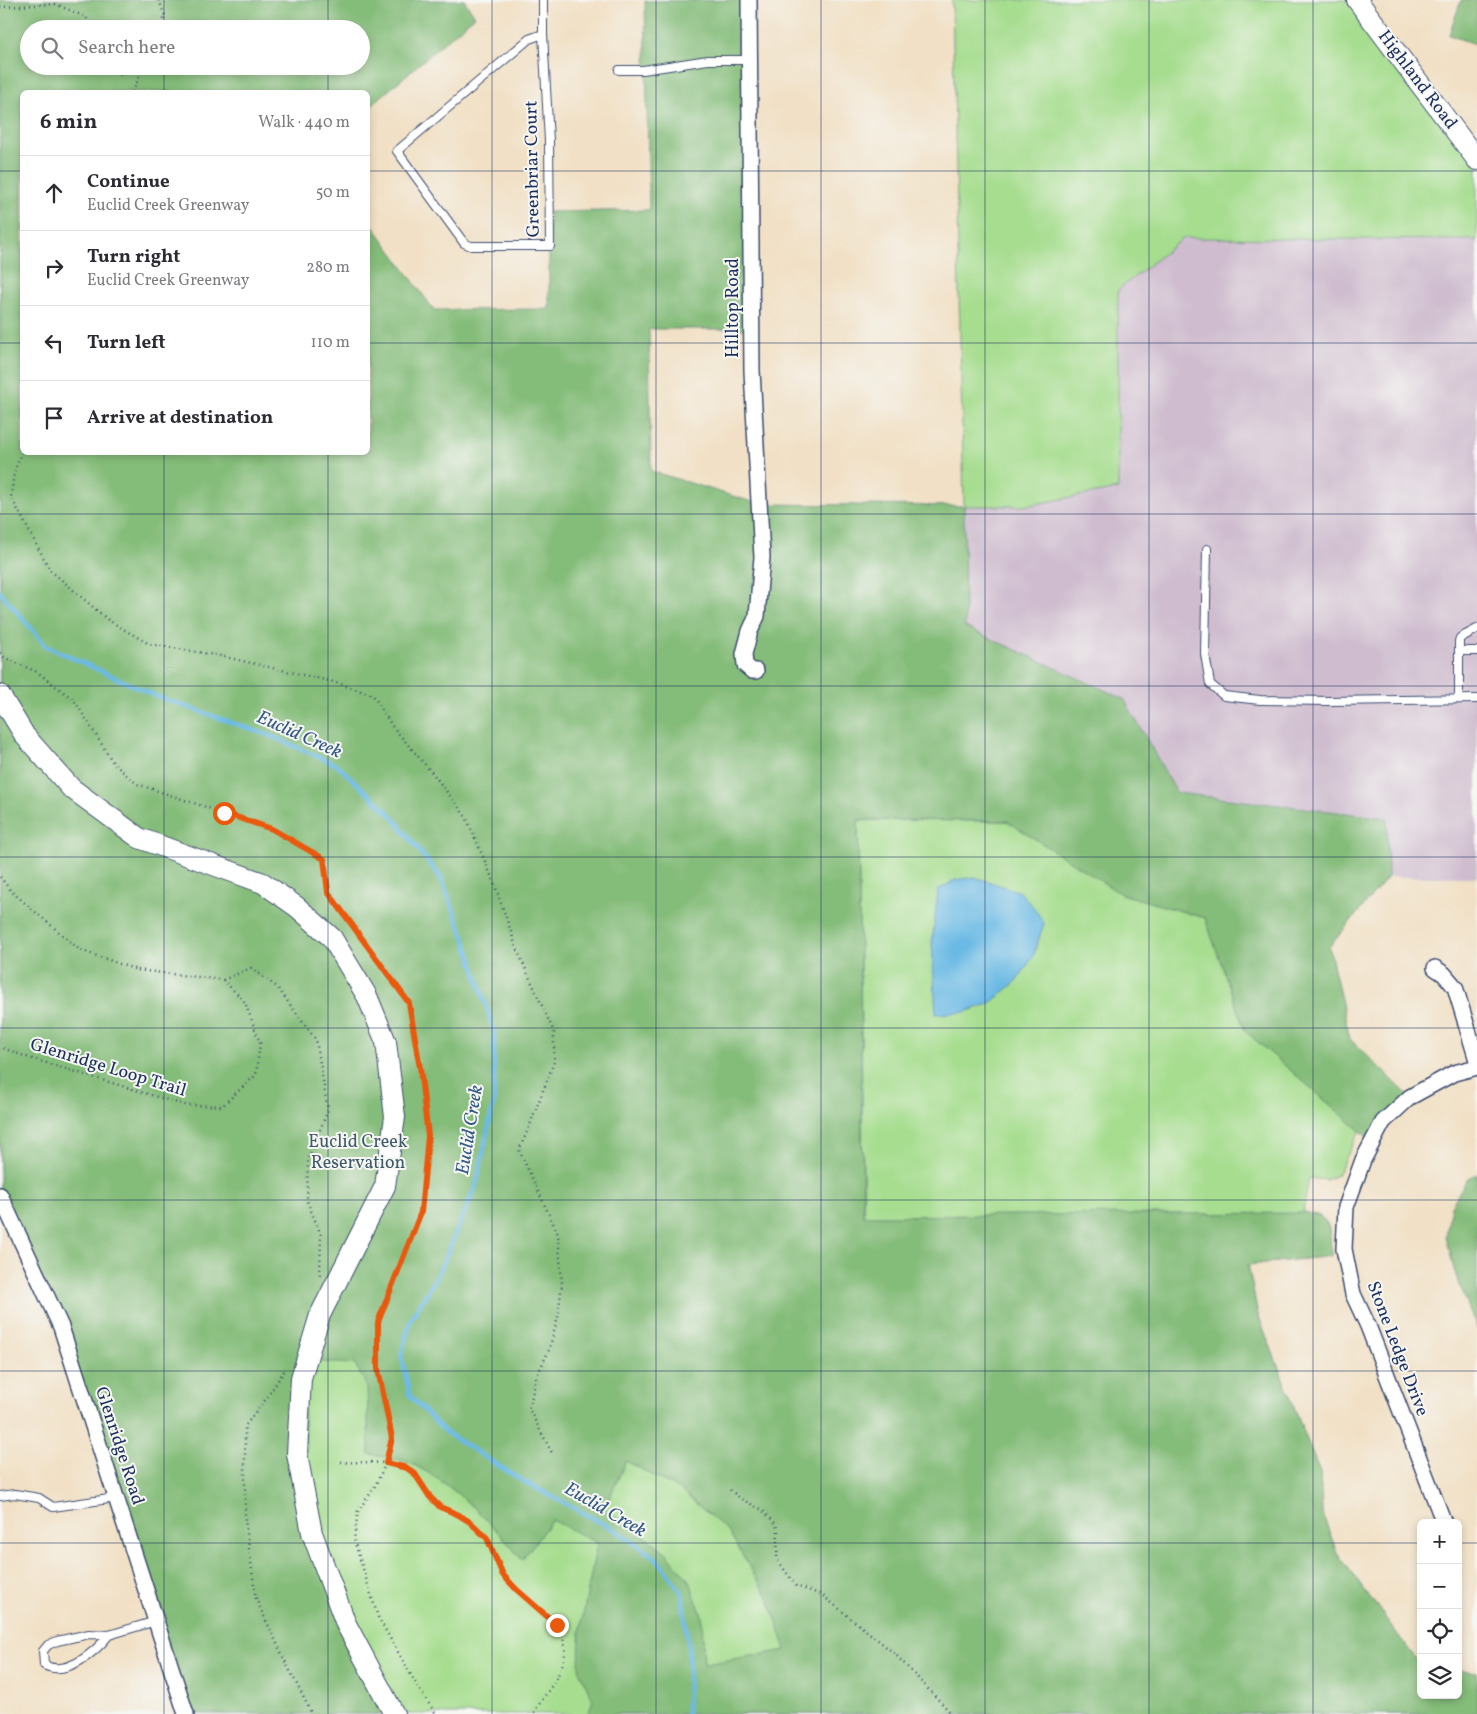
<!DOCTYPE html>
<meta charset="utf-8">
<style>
body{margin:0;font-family:Vollkorn,serif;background:#f2f2f3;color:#2b2b33}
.controls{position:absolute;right:15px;bottom:15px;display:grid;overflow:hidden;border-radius:8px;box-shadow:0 2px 8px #0003}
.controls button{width:45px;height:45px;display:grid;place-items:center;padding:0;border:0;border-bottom:1px solid #e1e1e2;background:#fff;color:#2b2b33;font:25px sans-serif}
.stop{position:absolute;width:15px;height:15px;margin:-11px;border:4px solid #ea580c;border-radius:50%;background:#fff}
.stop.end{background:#ea580c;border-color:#fff;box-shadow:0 1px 5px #0008}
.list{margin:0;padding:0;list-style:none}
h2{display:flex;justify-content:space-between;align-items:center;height:65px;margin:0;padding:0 20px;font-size:21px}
h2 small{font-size:16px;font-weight:400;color:#7c7c81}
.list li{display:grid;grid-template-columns:32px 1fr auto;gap:15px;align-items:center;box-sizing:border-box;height:75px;padding:0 20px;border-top:1px solid #e1e1e2}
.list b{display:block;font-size:19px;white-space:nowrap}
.list p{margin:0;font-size:16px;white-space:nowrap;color:#7c7c81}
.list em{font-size:16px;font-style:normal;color:#7c7c81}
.icon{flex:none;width:28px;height:28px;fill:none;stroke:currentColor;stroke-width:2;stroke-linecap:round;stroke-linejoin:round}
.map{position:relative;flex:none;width:1477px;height:1714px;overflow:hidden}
.search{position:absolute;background:#fff;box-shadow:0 2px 8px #0003;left:20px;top:20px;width:350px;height:55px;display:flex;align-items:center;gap:12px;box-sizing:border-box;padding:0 18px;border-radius:28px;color:#7c7c81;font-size:19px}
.panel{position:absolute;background:#fff;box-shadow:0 2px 8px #0003;left:20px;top:90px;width:350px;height:365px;border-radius:8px}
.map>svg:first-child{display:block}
</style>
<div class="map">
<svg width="1477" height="1714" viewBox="0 0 1477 1714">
<rect width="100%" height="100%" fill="#f6f6f2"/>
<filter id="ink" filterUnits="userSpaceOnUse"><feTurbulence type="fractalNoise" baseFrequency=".02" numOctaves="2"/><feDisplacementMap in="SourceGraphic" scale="10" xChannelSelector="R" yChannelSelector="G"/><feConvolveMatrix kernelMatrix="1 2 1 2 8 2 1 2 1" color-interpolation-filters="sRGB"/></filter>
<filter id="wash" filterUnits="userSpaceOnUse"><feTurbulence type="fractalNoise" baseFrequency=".0096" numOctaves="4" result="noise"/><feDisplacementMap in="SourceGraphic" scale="20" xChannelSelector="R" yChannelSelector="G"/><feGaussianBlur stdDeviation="1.12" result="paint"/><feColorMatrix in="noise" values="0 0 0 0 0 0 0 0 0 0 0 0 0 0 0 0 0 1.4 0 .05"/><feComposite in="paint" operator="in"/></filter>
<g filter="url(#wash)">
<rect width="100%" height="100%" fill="#f1e0c5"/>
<path fill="#cfbdcf" d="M 1183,238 L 1477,240 L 1477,877 L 1388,877 L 1387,818 L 1177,793 L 1124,699 L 965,627 L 964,506 L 1024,506 L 1118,489 L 1118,290 Z"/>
<path fill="#a6dd8e" stroke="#608676" d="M 0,0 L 29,29 L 29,66 L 22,92 L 22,452 L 868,1518 L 858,820 L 1117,822 L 1388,877 L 1329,947 L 1350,1039 L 1395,1088 L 1360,1131 L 1337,1175 L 1326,1180 L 1309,1178 L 1303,1212 C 1307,1213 1314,1214 1319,1216 C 1333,1223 1330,1243 1331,1256 L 1248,1265 L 1258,1315 L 1320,1473 L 1322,1513 L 1337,1553 L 1421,1666 L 1421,1695 L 1458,1695 L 1458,1670 L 1477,1672 L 1477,1714 L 205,1714 L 0,1170 Z
M 952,0 L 1357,0 L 1477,160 L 1477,240 L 1183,238 L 1118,290 L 1118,489 L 1024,506 L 964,506 Z"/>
<path fill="#84bc79" stroke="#50766c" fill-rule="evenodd" d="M 0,0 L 464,0 L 475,16 L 368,108 L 368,92 L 22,92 L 22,452 L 368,452 L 368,219 L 434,310 L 549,309 L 549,212 L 649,210 L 645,1 L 749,0 L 752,329 L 649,329 L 651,471 L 759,504 L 964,506 L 965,627 L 1124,699 L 1177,793 L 1387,818 L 1388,877 L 1329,947 L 1350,1039 L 1410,1097 L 1373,1142 L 1245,1031 L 1205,918 L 1121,894 L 1007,821 L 858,820 L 863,1216 L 1303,1213 C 1307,1213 1314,1214 1319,1216 C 1333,1223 1330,1243 1331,1256 L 1248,1265 L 1258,1315 L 1320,1473 L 1322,1513 L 1337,1553 L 1421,1666 L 1421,1695 L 1458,1695 L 1458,1670 L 1477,1672 L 1477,1714 L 588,1714 L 593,1700 L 579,1670 L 580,1631 L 597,1543 L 552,1520 L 522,1560 C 492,1523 457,1487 414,1465 C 401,1459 383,1457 369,1454 L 367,1387 L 355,1364 L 306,1361 L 301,1378 L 312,1533 L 394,1714 L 186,1714 L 61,1327 L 0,1195 ZM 29,29 L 361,29 L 361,66 L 29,66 ZM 626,1461 L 680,1490 L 728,1531 L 769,1599 L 786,1650 L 704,1664 L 702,1616 L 690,1582 L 666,1552 L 637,1530 L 604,1510 Z
M 1461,0 L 1477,0 L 1477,45 L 1449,35 Z
M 1477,1174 L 1477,1329 L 1454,1270 L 1446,1236 L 1451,1206 L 1467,1179 Z"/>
<path fill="#6bbae5" stroke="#4374a2" d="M 975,877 L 1020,892 L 1034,908 L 1044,923 L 1033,957 L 1016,982 L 989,1004 L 965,1012 L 936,1014 L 932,943 L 938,890 L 955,880 Z"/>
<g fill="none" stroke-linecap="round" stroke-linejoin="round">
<path stroke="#6bbae5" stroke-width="4.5" d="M 0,592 L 46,646 L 156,696 L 273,737 L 337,765 L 391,815 L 441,878 L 466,942 L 494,1031 L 494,1101 L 476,1186 L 438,1274 L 410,1321 L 401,1355 L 410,1396 L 445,1432 L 523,1481 L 615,1530 L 657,1559 L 682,1593 L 689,1653 L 687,1714"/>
</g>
</g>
<g filter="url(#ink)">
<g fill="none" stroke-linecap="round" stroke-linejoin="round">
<defs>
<path id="service" d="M 543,0 L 543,34
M 543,34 L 549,141 L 550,246 L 471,246 L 464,243 L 397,151 L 529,39 Z
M 619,70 L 643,70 L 708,60 L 750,60
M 1207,549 L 1205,654 L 1210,684 L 1224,696 L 1260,700 L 1328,701 L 1477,699
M 1459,651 L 1477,651
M 1459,699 L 1459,641 L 1460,638 L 1477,629
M 0,1496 L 15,1494 L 39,1498 L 53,1507 L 116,1498
M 109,1635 C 95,1652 67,1677 44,1665 L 43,1651 L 48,1645 L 57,1641 L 89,1634 L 109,1635 L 156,1621"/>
<path id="minor" d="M 749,0 L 752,371 L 762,557 L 757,616 L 750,631 L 744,654 L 745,665 L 752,671 L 756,671
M 1435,968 L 1444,974 L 1455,987 L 1477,1060
M 0,1195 L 61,1327 L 186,1714
M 1444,1523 L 1368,1326 L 1353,1294 L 1344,1249 L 1346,1207 L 1363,1160 L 1383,1122 L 1410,1097 L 1454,1073 L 1477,1067"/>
<path id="tertiary" d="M 1357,0 L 1477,160
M 0,695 L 25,736 L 71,788 L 139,838 L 263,883 L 297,907 L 332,938 L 367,996 L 386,1042 L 395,1117 L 385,1186 L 320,1315 L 301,1378 L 297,1454 L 312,1533 L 346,1624 L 394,1714"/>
</defs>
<use href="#service" stroke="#3b4a6d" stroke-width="10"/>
<use href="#minor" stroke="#3b4a6d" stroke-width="18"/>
<use href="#tertiary" stroke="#3b4a6d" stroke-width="22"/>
<path stroke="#3b4a6d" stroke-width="2.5" stroke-dasharray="1 4" stroke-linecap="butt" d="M 159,0 L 165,16 L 160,29
M 0,7 L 55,4 L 86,17 L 92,29
M 114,66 L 121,75 L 143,66
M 133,92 L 143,67
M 22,452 L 14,472 L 11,497 L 50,570 L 108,620 L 149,644 L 221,656 L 334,682 L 373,695 L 392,726 L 434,775 L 466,817 L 493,880 L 518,952 L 554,1032 L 554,1062 L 528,1130 L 519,1150 L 558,1234 L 562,1283 L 558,1317 L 549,1350 L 536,1378 L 529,1409 L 552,1453
M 0,653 L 5,658 L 37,672 L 74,700 L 114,764 L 137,784 L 271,829 L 324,859 L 328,892 L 409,1003 L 420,1068 L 428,1136 L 421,1212 L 378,1322 L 377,1369 L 392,1438 L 386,1463 L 374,1488 L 358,1511 L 354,1540 L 378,1617 L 419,1689 L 436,1714
M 0,877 L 12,892 L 80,950 L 137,970 L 223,980 L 245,1002 L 260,1043 L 256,1075 L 222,1106 L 184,1105 L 27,1057 L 0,1047
M 223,980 L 251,968 L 277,987 L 316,1040 L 328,1110 L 308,1159 L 307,1201 L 321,1235 L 320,1275
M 284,1371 L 266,1399 L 245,1426 L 245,1519 L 256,1599 L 286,1663 L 312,1714
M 341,1462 C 360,1463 392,1460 409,1469 C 423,1478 426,1498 440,1507 C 445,1510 452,1511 457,1514 C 467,1520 480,1529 487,1538 C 495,1549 496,1565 504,1576 C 520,1598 563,1619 565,1647 C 567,1671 545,1693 533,1714
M 730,1490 L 743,1500 L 761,1509 L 775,1523 L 778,1530 L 777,1559 L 796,1586 L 822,1595 L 894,1653 L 952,1714"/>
<use href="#service" stroke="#fff" stroke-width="8"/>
<use href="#minor" stroke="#fff" stroke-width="15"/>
<use href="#tertiary" stroke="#fff" stroke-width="20"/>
</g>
</g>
<g fill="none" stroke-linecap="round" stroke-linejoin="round" filter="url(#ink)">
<path stroke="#ea580c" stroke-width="6" d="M 224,813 L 272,829 L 324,859 L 328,892 L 409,1003 L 420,1068 L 428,1136 L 421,1212 L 378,1322 L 378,1369 L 392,1438 L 386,1463 L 407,1468 L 415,1474 L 430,1497 L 440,1507 L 457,1514 L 470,1522 L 487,1538 L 503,1575 L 517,1590 L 557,1625"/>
</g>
<path fill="none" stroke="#1b2f5e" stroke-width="1" stroke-opacity="0.55" d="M 164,0 L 164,29M 328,0 L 328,29M 492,0 L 492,1714M 656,0 L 656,1714M 821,0 L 821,1714M 985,0 L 985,1714M 1149,0 L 1149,1714M 1313,0 L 1313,1714M 164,66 L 164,92M 328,66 L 328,92M 0,171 L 22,171M 368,171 L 1477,171M 0,343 L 22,343M 368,343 L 1477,343M 164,452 L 164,1714M 328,452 L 328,1714M 0,514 L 1477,514M 0,686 L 1477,686M 0,857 L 1477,857M 0,1028 L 1477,1028M 0,1200 L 1477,1200M 0,1371 L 1477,1371M 0,1543 L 1421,1543M 1458,1543 L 1477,1543"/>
<g text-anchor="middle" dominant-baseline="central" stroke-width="4" stroke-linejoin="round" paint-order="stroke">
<g font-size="18" fill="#1b2f5e" stroke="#f6f6f2">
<text transform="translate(1417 80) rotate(53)">Highland Road</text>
<text transform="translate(533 169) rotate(-91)">Greenbriar Court</text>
<text transform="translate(733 308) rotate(-90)">Hilltop Road</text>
<text transform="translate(108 1068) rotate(17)">Glenridge Loop Trail</text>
<text transform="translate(1397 1349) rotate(69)">Stone Ledge Drive</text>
<text transform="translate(119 1446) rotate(72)">Glenridge Road</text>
</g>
<g font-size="18" fill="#3e5a6a" stroke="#f6f6f2">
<text x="358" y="1142">Euclid Creek<tspan x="358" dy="21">Reservation</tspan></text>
</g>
<g font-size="19" font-style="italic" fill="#335986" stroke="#f6f6f2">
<text transform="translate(299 735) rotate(24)">Euclid Creek</text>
<text transform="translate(470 1130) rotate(-81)">Euclid Creek</text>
<text transform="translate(605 1510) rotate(30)">Euclid Creek</text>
</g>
</g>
</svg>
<div class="controls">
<button>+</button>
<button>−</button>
<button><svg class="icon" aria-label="locate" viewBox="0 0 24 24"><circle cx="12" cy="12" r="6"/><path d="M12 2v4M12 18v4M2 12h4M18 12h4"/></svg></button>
<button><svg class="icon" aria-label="layers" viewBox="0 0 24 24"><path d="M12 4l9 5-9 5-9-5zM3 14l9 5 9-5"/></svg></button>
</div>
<div class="stop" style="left:224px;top:813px"></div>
<div class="stop end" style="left:557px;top:1625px"></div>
<div class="search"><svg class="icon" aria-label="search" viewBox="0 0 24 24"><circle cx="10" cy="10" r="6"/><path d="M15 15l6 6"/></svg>Search here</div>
<section class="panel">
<h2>6 min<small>Walk · 440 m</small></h2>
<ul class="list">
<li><svg class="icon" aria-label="ahead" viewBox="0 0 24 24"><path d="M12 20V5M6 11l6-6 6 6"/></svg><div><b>Continue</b><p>Euclid Creek Greenway</p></div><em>50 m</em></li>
<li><svg class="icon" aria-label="right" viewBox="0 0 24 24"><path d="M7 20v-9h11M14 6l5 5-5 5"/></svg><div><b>Turn right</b><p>Euclid Creek Greenway</p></div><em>280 m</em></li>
<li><svg class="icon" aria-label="left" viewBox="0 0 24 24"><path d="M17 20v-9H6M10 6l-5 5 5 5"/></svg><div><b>Turn left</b></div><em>110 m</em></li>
<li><svg class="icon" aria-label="arrive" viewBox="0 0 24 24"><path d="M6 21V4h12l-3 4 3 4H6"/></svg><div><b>Arrive at destination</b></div></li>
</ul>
</section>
</div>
